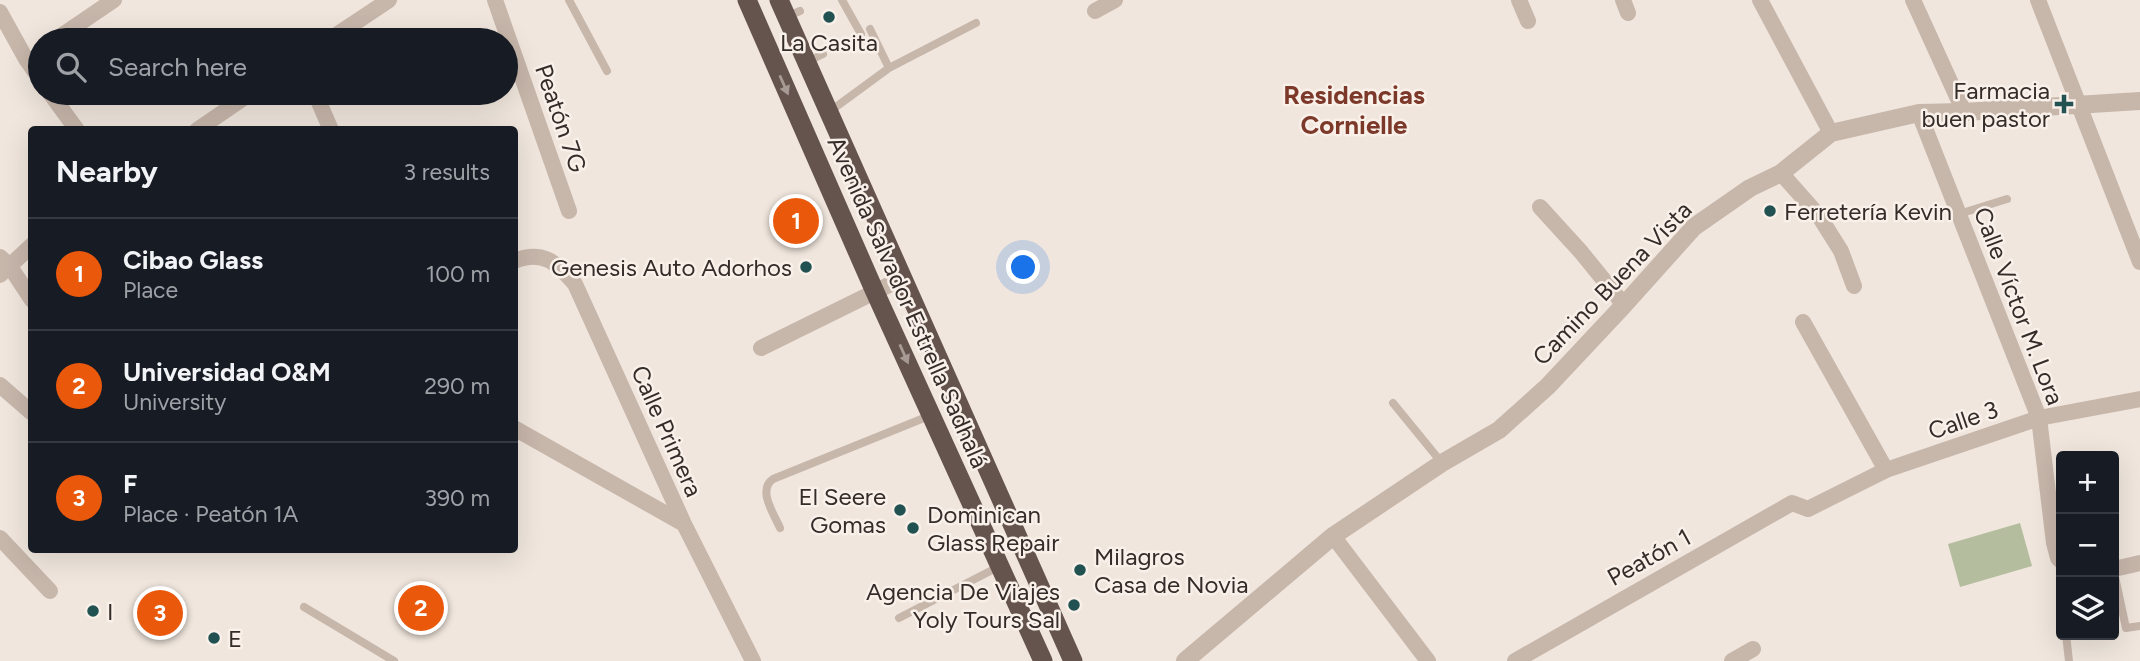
<!DOCTYPE html>
<meta charset="utf-8">
<style>
body{margin:0;font-family:Figtree,sans-serif;background:#242831;color:#f1f3f6}
.controls{position:absolute;right:21px;bottom:21px;display:grid;overflow:hidden;border-radius:7px;box-shadow:0 7px 28px #0002}
.controls button{width:63px;height:63px;display:grid;place-items:center;padding:0;border:0;border-bottom:2px solid #363941;background:#171b24;color:#f1f3f6;font:35px sans-serif}
.you{position:absolute;left:1024px;top:268px;width:24px;height:24px;margin:-18px;border:5px solid #fff;border-radius:50%;background:#1a73e8;box-shadow:0 0 0 10px #1a73e833}
.badge{display:grid;place-items:center;width:46px;height:46px;border-radius:50%;background:#ea580c;color:#fff;font-size:23px;font-weight:700}
.pin{position:absolute;translate:-50% -50%;border:4px solid #fff;box-shadow:0 2px 7px #0006}
.list{margin:0;padding:0;list-style:none}
h2{display:flex;justify-content:space-between;align-items:center;height:91px;margin:0;padding:0 28px;font-size:30px}
h2 small{font-size:23px;font-weight:400;color:#9ea1a6}
.list li{display:grid;grid-template-columns:46px 1fr auto;gap:21px;align-items:center;box-sizing:border-box;height:112px;padding:0 28px;border-top:2px solid #363941}
.list b{display:block;font-size:26px;white-space:nowrap}
.list p{margin:0;font-size:23px;white-space:nowrap;color:#9ea1a6}
.list em{font-size:23px;font-style:normal;color:#9ea1a6}
.icon{flex:none;width:38px;height:38px;fill:none;stroke:currentColor;stroke-width:2;stroke-linecap:round;stroke-linejoin:round}
.map{position:relative;flex:none;width:2140px;height:661px;overflow:hidden}
.search{position:absolute;background:#171b24;box-shadow:0 7px 28px #0002;left:28px;top:28px;width:490px;height:77px;display:flex;align-items:center;gap:18px;box-sizing:border-box;padding:0 24px;border-radius:38px;color:#9ea1a6;font-size:26px}
.panel{position:absolute;background:#171b24;box-shadow:0 7px 28px #0002;left:28px;top:126px;width:490px;height:427px;border-radius:7px}
.map>svg:first-child{display:block}
</style>
<div class="map">
<svg width="2140" height="661" viewBox="0 0 2140 661">
<rect width="100%" height="100%" fill="#f0e6dd"/>
<path fill="#b4bd9e" d="M 2020,523 L 2032,566 L 1960,587 L 1948,544 Z"/>
<g fill="none" stroke-linecap="round" stroke-linejoin="round">
<path stroke="#c7b6aa" stroke-width="8" d="M 569,0 L 607,71
M 842,0 L 861,34
M 786,17 L 800,11
M 870,29 L 889,68
M 807,62 L 823,54
M 829,112 L 889,68 L 976,23
M 1959,214 L 2007,199
M 1393,403 L 1442,463
M 780,528 C 774,514 757,490 773,479 L 929,416
M 2114,572 L 2126,628 L 2140,626
M 2061,588 L 2061,605
M 304,607 L 394,661
M 899,618 L 1000,566
M 2066,635 L 2069,661"/>
<path stroke="#c7b6aa" stroke-width="16" d="M 495,0 L 569,211
M 1519,0 L 1528,21
M 1623,0 L 1628,13
M 1760,0 L 1831,133
M 1913,0 L 1964,112
M 2038,0 L 2140,262
M 1095,11 L 1115,0
M 0,12 L 26,59 L 40,79
M 55,40 L 114,0
M 329,40 L 389,0
M 50,93 L 77,130
M 315,93 L 331,130
M 1919,113 L 2039,418 L 2054,543 L 2058,558 L 2061,561
M 197,130 L 251,93
M 1781,173 L 1819,216 L 1841,251 L 1854,286
M 1540,207 L 1581,252 L 1624,305
M 0,257 L 9,265 L 32,300
M 514,261 C 543,249 557,263 575,284 L 684,524 L 753,661
M 0,275 L 32,245
M 1803,322 L 1886,470
M 761,348 L 903,278
M 0,385 L 32,413
M 514,428 L 684,524
M 1333,536 L 1428,661
M 0,538 L 50,591
M 2114,569 L 2140,563
M 1515,661 L 1792,503 L 1808,509 L 1886,470 L 2039,418 L 2140,399
M 1732,661 L 1753,649"/>
<path stroke="#c7b6aa" stroke-width="18" d="M 1185,661 L 1333,536 L 1442,463 L 1499,430 L 1548,386 L 1624,305 L 1694,227 L 1750,188 L 1781,173 L 1831,133 L 1919,113 L 1964,112 L 2140,101"/>
<path stroke="#65544e" stroke-width="19" d="M 747,0 L 875,292 L 1043,661
M 779,0 L 1073,661"/>
</g>
<defs><path id="oneway-solid" d="M-6-.8H1V-3.2L6.5 0L1 3.2V.8H-6Z" transform="scale(1.75)"/></defs>
<g fill="#a79a94">
<use href="#oneway-solid" transform="translate(784 85) rotate(66)"/>
<use href="#oneway-solid" transform="translate(904 354) rotate(66)"/>
</g>
<g fill="#225152" stroke="#f8f0e9" stroke-width="2.5">
<circle cx="829" cy="17" r="7"/>
<path d="M2060.5 93.5h7v7h7v7h-7v7h-7v-7h-7v-7h7z"/>
<circle cx="1770" cy="211" r="7"/>
<circle cx="806" cy="267" r="7"/>
<circle cx="900" cy="510" r="7"/>
<circle cx="913" cy="528" r="7"/>
<circle cx="1080" cy="570" r="7"/>
<circle cx="1074" cy="605" r="7"/>
<circle cx="93" cy="611" r="7"/>
<circle cx="214" cy="638" r="7"/>
</g>
<g text-anchor="middle" dominant-baseline="central" stroke-width="5" stroke-linejoin="round" paint-order="stroke">
<g font-size="24" fill="#352c29" stroke="#f8f0e9" text-anchor="start">
<text x="829" y="42" text-anchor="middle">La Casita</text>
<text x="2050" y="90" text-anchor="end">Farmacia<tspan x="2050" dy="28">buen pastor</tspan></text>
<text x="1784" y="211">Ferretería Kevin</text>
<text x="792" y="267" text-anchor="end">Genesis Auto Adorhos</text>
<text x="886" y="496" text-anchor="end">El Seere<tspan x="886" dy="28">Gomas</tspan></text>
<text x="927" y="514">Dominican<tspan x="927" dy="28">Glass Repair</tspan></text>
<text x="1094" y="556">Milagros<tspan x="1094" dy="28">Casa de Novia</tspan></text>
<text x="1060" y="591" text-anchor="end">Agencia De Viajes<tspan x="1060" dy="28">Yoly Tours Sal</tspan></text>
<text x="107" y="611">I</text>
<text x="228" y="638">E</text>
</g>
<g font-size="24" fill="#352c29" stroke="#f8f0e9">
<text transform="translate(561 118) rotate(71)">Peatón 7G</text>
<text transform="translate(1612 283) rotate(-46)">Camino Buena Vista</text>
<text transform="translate(908 302) rotate(66)">Avenida Salvador Estrella Sadhalá</text>
<text transform="translate(2019 306) rotate(69)">Calle Víctor M. Lora</text>
<text transform="translate(1963 420) rotate(-19)">Calle 3</text>
<text transform="translate(667 431) rotate(66)">Calle Primera</text>
<text transform="translate(1649 557) rotate(-29)">Peatón 1</text>
</g>
<g font-size="26" font-weight="bold" fill="#7c392a" stroke="#f8f0e9">
<text x="1354" y="95">Residencias<tspan x="1354" dy="30">Cornielle</tspan></text>
</g>
</g>
</svg>
<div class="controls">
<button>+</button>
<button>−</button>
<button><svg class="icon" aria-label="layers" viewBox="0 0 24 24"><path d="M12 4l9 5-9 5-9-5zM3 14l9 5 9-5"/></svg></button>
</div>
<div class="you"></div>
<div class="pin badge" style="left:796px;top:221px">1</div>
<div class="pin badge" style="left:421px;top:608px">2</div>
<div class="pin badge" style="left:160px;top:613px">3</div>
<div class="search"><svg class="icon" aria-label="search" viewBox="0 0 24 24"><circle cx="10" cy="10" r="6"/><path d="M15 15l6 6"/></svg>Search here</div>
<section class="panel">
<h2>Nearby<small>3 results</small></h2>
<ul class="list">
<li><span class="badge">1</span><div><b>Cibao Glass</b><p>Place</p></div><em>100 m</em></li>
<li><span class="badge">2</span><div><b>Universidad O&amp;M</b><p>University</p></div><em>290 m</em></li>
<li><span class="badge">3</span><div><b>F</b><p>Place · Peatón 1A</p></div><em>390 m</em></li>
</ul>
</section>
</div>
